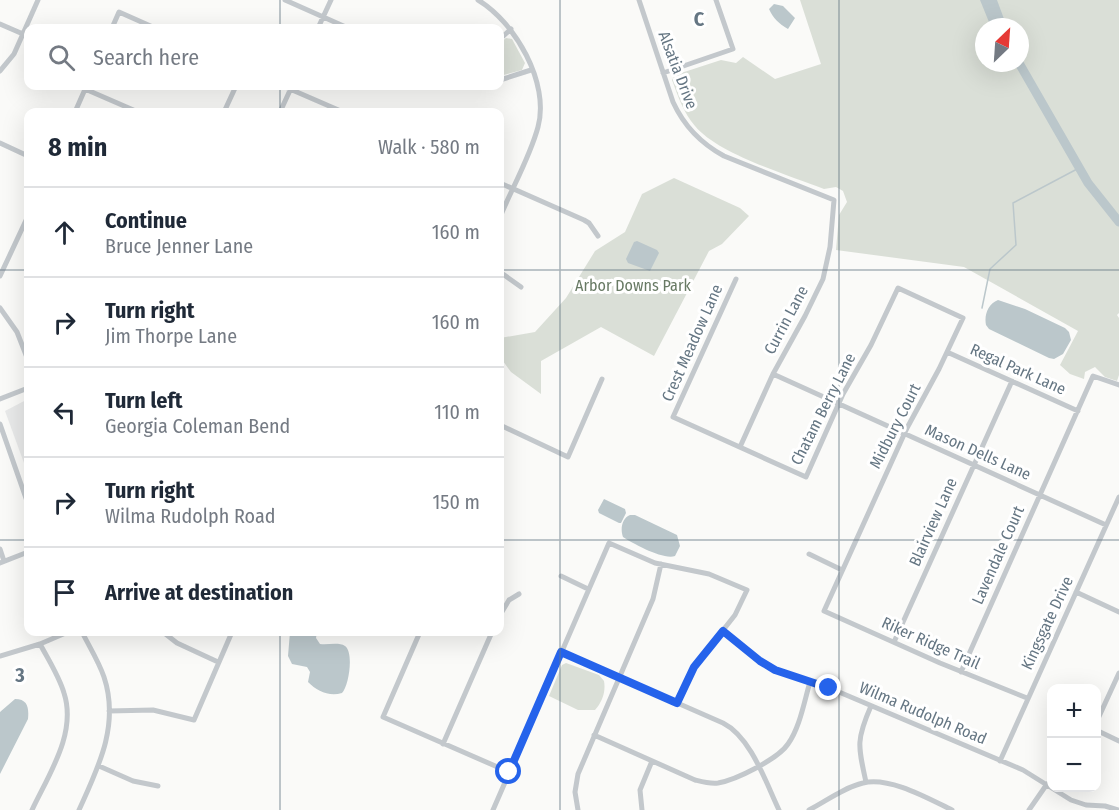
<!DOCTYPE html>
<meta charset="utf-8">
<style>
body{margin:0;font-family:"Fira Sans Condensed",sans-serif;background:#f6f6f7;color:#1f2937}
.controls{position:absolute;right:18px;bottom:18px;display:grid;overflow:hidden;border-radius:12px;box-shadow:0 6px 24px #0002}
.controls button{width:54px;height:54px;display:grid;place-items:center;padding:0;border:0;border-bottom:2px solid #e0e1e3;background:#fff;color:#1f2937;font:30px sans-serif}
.compass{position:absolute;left:975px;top:18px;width:54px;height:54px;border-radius:50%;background:#fff;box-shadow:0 6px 24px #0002;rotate:25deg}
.stop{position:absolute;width:18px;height:18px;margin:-14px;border:4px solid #2563eb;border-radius:50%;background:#fff}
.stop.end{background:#2563eb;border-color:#fff;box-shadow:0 2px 6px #0008}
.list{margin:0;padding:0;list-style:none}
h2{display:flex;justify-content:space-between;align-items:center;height:78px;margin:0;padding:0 24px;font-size:26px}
h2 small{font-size:20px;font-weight:400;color:#747a83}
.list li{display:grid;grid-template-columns:39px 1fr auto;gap:18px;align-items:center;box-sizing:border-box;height:90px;padding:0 24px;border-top:2px solid #e0e1e3}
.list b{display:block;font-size:22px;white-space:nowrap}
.list p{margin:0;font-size:20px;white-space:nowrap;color:#747a83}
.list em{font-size:20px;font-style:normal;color:#747a83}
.icon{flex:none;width:33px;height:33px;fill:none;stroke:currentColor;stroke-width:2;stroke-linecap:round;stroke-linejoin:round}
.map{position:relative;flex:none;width:1119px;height:810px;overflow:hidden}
.search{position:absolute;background:#fff;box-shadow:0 6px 24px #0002;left:24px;top:24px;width:480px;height:66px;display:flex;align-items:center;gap:15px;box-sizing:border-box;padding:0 21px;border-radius:12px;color:#747a83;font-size:22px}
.panel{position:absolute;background:#fff;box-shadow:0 6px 24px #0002;left:24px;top:108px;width:480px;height:528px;border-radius:12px}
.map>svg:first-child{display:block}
</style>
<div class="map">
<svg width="1119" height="810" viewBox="0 0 1119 810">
<rect width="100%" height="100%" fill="#fafaf8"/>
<path fill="#e8e9e9" d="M 28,399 L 28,474 L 5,411 Z"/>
<path fill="#dadfd7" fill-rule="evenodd" d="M 800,0 L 1119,0 L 1119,313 L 1117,315 L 1119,318 L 1119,375 L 1117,381 L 1105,377 L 1095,367 L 1085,372 L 1084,379 L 1070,374 L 1060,365 L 1078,331 L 964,267 L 836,250 L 839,215 L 847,202 L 843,191 L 836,187 L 824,189 C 788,175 718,154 695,126 C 683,112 678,96 672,80 L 675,75 L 721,60 L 736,63 L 743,57 L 775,79 L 821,64 ZM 984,27 L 1020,27 L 1020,63 L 984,63 Z
M 506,38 L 512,39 L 525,63 L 522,70 L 500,76 L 500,43 Z
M 674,178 L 740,208 L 749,216 L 722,244 L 709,251 L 654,356 L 601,327 L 541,361 L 541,394 L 511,372 L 500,357 L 500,338 L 535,332 L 566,298 L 595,251 L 625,232 L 642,194 Z
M 566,663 L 599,675 L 604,681 C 606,692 602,702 595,710 L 578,710 L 549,696 L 562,665 Z"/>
<path fill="#bbc7cb" d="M 980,0 L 997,0 L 1007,27 L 991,27 Z
M 774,4 L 783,6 L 795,18 L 788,29 C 779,24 773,18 769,9 Z
M 637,241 L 657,250 L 659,253 L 650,271 L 628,263 L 626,259 L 634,242 Z
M 998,300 L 1025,309 L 1065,328 L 1069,332 L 1071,340 L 1063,354 L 1054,359 L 1049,358 L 989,329 L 986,325 C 984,315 988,304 998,300 Z
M 604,499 L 625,509 L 626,513 L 621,523 L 619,523 L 599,513 L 598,510 Z
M 630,515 L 635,515 L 677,535 L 680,546 L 675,556 C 663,560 634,544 623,537 C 620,529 622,518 630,515 Z
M 290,632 L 317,632 L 316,638 L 320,644 C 328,645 339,642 345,646 C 354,652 349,686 342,693 C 329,697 317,691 308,682 L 310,672 L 307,667 L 292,664 L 288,656 Z
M 15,699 C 28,699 29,708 28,719 L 0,774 L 0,712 Z"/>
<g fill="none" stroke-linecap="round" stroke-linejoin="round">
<path stroke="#bbc7cb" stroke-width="1.5" d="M 982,308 L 990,269 L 1016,245 L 1013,203 L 1079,168"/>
<path stroke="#bbc7cb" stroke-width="9" d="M 1019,63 L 1088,183 L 1119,222"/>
<path stroke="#c3c8cc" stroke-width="5" d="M 285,0 L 348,28
M 478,0 C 515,22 550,83 538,127 C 530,157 512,188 500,217
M 639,0 L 673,102 C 684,126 700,143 724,156 L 834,200 L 830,247 L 823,279 L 805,316 L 773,374 L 740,447
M 0,24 L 23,34
M 112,28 L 119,12 L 155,28
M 318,28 L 331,0
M 500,39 L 511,29
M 0,71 L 14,54 L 38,0
M 663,73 L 733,49 L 716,0
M 500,80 L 531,70
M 283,86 L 343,112
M 85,89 L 138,112
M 75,112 L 86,87
M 224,112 L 236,86
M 280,112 L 292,86
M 0,143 L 28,156
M 500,183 L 584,220 L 589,223 L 598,236
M 500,272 L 521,287
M 0,276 L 28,216
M 736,279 L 673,417 L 806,477 L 843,394 L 871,345 L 898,288 L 963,318 L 939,369 L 907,428 L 824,611 L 940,663 L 1027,698
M 0,308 L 17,332 L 28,360
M 947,352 L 1078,411
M 773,374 L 1106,525
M 0,399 L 28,388
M 0,424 L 28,504
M 500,425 L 568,457 L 602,379
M 0,549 L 4,561
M 809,554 L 842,570
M 0,563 L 28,552
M 561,576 L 588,589
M 1076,592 L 1119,612
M 500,615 L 509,600 L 519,594
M 723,631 L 760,661 L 775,670 L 839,692 L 1023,770 L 1071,800 L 1086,805 L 1105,806 L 1118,810
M 163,632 L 177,643 L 218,662
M 420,632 L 383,717 L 509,772
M 894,642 L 1012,381
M 561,652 L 723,723 C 751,737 766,783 779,810
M 0,656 L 40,644 L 68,632
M 961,672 L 1093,376 L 1119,385
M 109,711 L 153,710 L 194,720 L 232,632
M 1096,723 L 1119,673
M 1096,730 L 1119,741
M 594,735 L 695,780 C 703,782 710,784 718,783 C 736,780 778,759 788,744 C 800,727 804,702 810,682
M 443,744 L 492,632
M 1000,761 L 1119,497
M 99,766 L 133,781 L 158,786
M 866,782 C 858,746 856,740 871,706
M 32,810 C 49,774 77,733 64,693 C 59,676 48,659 40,644
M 79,810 C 98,768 120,725 104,677 C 99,662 89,646 82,632
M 493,810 L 609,543 L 655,563 L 709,574 L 747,590 L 735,615 L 694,667 L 677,703
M 578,810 L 575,792 L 578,774 L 653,599 L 661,564
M 642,810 L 640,790 L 652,761
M 809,810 C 826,801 845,787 863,783 C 889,776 929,799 952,810
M 1029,810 L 1047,784"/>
</g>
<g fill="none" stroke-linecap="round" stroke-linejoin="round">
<path stroke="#2563eb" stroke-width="8" d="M 509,772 L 561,652 L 677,703 L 694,667 L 723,631 L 760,661 L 775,670 L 829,688"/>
</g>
<path fill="none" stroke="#657683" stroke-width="1.5" stroke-opacity="0.55" d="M 280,0 L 280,28M 560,0 L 560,810M 839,0 L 839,810M 280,86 L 280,112M 0,270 L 28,270M 500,270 L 1119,270M 0,540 L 28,540M 500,540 L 1119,540M 280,632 L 280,810"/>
<g text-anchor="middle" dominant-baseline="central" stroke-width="6" stroke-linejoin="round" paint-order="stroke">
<g font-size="16" fill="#657683" stroke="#fff">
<text transform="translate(678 70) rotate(69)">Alsatia Drive</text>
<text transform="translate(786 320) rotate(-62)">Currin Lane</text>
<text transform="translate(692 343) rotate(-66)">Crest Meadow Lane</text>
<text transform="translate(1018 369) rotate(24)">Regal Park Lane</text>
<text transform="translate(823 409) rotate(-63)">Chatam Berry Lane</text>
<text transform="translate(895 426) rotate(-63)">Midbury Court</text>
<text transform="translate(978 452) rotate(24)">Mason Dells Lane</text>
<text transform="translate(933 522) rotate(-66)">Blairview Lane</text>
<text transform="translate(998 555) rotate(-66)">Lavendale Court</text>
<text transform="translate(1047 623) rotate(-65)">Kingsgate Drive</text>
<text transform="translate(931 643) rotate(24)">Riker Ridge Trail</text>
<text transform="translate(923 713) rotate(23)">Wilma Rudolph Road</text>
</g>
<g font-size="16" fill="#687a64" stroke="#fff">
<text x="633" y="285">Arbor Downs Park</text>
</g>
</g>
<g font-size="20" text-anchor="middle" font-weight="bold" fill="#657683" stroke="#fff" stroke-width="6" stroke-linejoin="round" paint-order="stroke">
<text x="699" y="26">C</text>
<text x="20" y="682">3</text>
</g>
</svg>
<div class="controls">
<button>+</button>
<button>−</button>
</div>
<svg class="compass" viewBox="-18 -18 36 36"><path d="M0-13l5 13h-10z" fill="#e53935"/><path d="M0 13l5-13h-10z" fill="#747a83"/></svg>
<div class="stop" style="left:509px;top:772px"></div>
<div class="stop end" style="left:829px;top:688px"></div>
<div class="search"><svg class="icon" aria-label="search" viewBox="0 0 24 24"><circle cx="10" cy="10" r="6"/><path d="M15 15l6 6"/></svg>Search here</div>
<section class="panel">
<h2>8 min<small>Walk · 580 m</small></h2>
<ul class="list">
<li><svg class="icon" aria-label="ahead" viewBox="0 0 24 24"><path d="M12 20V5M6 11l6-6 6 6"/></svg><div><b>Continue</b><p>Bruce Jenner Lane</p></div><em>160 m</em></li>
<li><svg class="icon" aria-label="right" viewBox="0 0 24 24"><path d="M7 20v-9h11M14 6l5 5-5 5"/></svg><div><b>Turn right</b><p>Jim Thorpe Lane</p></div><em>160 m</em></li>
<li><svg class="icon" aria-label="left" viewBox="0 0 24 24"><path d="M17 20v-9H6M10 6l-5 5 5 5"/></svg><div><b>Turn left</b><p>Georgia Coleman Bend</p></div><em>110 m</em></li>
<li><svg class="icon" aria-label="right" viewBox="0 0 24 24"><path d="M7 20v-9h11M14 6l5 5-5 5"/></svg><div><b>Turn right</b><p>Wilma Rudolph Road</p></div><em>150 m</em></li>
<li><svg class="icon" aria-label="arrive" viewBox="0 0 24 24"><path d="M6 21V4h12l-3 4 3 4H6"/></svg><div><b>Arrive at destination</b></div></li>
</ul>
</section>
</div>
